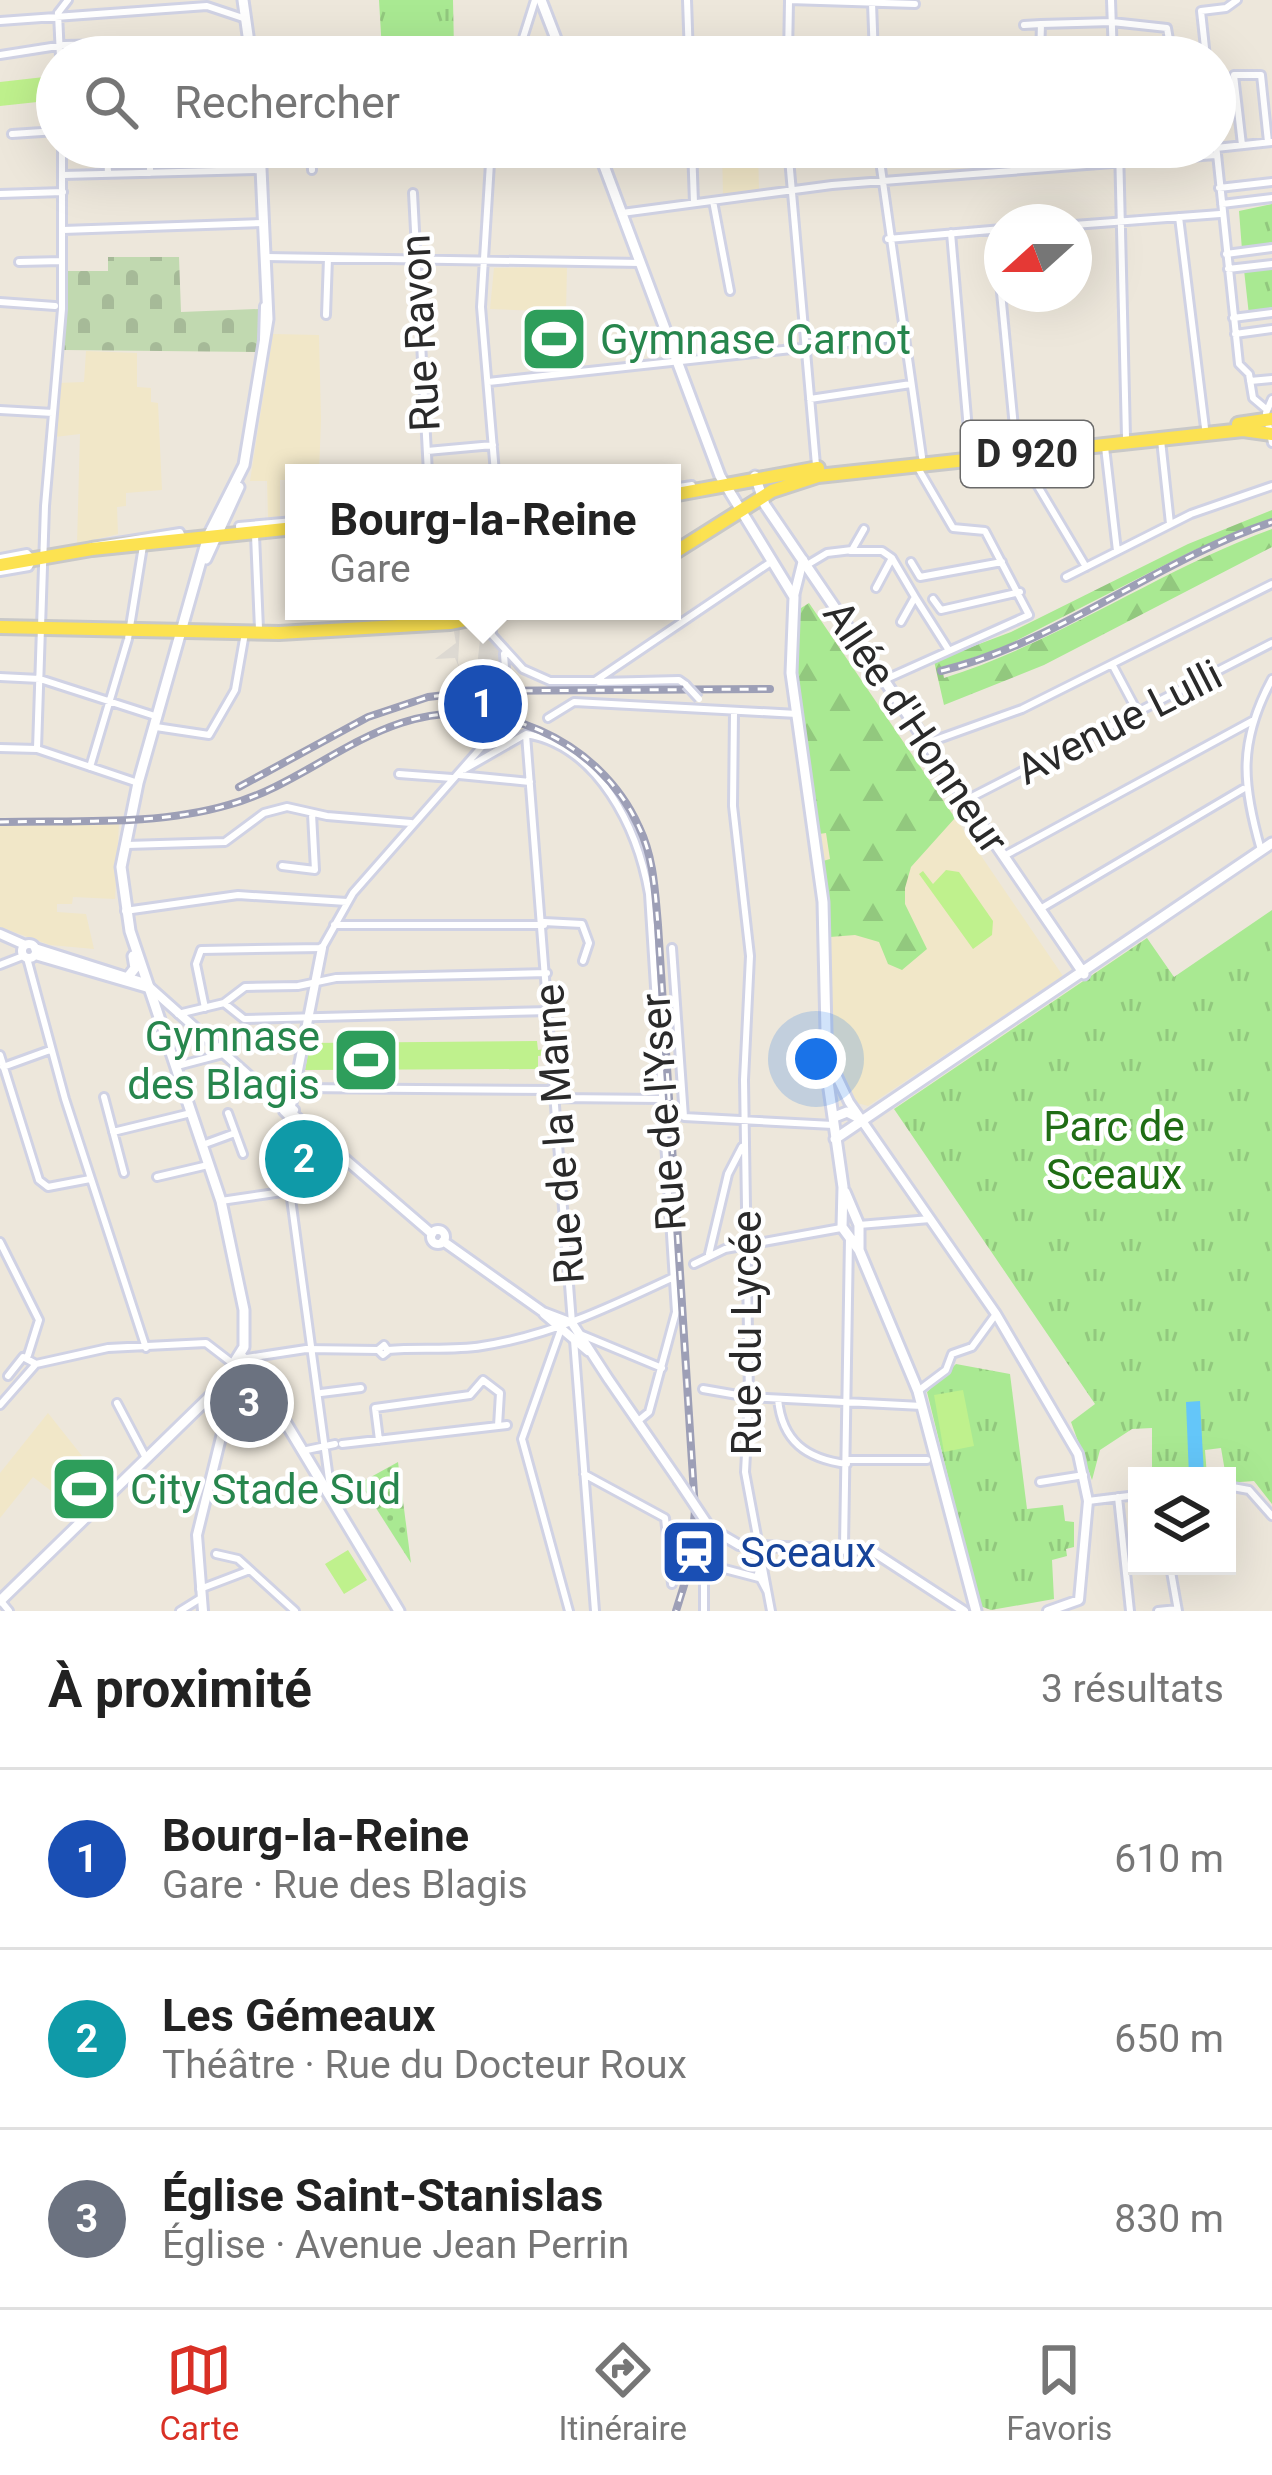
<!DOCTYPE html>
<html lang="fr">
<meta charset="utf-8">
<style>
body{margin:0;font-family:Roboto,sans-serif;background:#f6f6f6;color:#222}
.controls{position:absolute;right:36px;bottom:36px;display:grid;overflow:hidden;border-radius:0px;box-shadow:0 12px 48px #0002}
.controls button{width:108px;height:108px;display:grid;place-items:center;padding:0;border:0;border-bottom:3px solid #e0e0e0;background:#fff;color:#222;font:60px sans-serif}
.compass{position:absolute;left:984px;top:204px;width:108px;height:108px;border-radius:50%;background:#fff;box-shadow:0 12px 48px #0002;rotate:249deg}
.you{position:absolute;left:816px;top:1059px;width:42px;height:42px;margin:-30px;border:9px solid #fff;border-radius:50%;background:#1a73e8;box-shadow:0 0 0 18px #1a73e833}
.badge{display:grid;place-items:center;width:78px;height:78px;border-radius:50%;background:#d93025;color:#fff;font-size:39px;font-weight:700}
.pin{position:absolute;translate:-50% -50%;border:6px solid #fff;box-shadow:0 3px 12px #0006}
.popup{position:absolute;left:285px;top:464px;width:396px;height:156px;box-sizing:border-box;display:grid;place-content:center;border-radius:0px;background:#fff;filter:drop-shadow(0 3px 9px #0005);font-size:39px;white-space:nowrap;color:#767676}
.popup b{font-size:45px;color:#222}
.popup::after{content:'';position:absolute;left:50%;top:100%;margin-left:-24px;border:24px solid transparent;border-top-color:#fff}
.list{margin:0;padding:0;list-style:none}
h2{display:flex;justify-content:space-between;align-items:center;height:156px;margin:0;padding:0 48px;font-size:51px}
h2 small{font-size:39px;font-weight:400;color:#767676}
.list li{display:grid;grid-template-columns:78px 1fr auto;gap:36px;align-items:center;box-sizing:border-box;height:180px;padding:0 48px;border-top:3px solid #e0e0e0}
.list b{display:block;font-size:45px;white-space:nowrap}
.list p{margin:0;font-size:39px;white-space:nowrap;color:#767676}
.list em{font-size:39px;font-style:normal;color:#767676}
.icon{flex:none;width:66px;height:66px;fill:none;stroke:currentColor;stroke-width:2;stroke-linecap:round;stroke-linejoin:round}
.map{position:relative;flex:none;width:1272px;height:1611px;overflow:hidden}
.search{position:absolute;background:#fff;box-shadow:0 12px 48px #0002;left:36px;right:36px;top:36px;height:132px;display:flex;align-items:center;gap:30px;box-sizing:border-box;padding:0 42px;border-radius:66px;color:#767676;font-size:45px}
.sheet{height:696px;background:#fff}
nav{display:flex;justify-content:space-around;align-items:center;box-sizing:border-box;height:168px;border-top:3px solid #e0e0e0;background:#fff;font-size:33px;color:#767676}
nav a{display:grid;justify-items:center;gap:6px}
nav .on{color:#d93025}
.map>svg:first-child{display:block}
</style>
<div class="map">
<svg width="1272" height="1611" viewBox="0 0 1272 1611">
<defs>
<pattern id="forest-firs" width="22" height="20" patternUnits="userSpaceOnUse" patternTransform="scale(3)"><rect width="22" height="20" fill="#a9e992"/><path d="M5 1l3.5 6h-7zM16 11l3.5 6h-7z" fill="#92c87e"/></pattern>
<pattern id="cemetery-stones" width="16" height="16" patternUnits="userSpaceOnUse" patternTransform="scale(3)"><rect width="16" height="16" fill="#c1d9b0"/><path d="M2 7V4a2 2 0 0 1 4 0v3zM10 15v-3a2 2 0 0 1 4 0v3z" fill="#a6ba98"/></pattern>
<pattern id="park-tufts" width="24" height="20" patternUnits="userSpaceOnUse" patternTransform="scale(3)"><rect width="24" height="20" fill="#a9e992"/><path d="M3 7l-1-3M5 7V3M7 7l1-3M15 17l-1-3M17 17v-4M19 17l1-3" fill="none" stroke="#92c87e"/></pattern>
<pattern id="garden-dots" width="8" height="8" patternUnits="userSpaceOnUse" patternTransform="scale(3)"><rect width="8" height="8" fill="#a9e992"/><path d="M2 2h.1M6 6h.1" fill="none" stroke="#92c87e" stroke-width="1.8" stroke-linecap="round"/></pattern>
</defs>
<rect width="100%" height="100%" fill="#ede7db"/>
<path fill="#f1e7c8" d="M 722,147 L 758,147 L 759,191 L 723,196 Z
M 567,267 L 566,312 L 490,309 L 494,268 Z
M 273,334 L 319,335 L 321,420 L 319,473 L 294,473 L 294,480 L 280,480 L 280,516 L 268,518 L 267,481 L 250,481 Z
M 86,351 L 137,353 L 137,387 L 151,388 L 151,402 L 158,403 L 162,490 L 126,493 L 126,506 L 117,507 L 118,534 L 77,544 L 80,434 L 55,437 L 58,383 L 84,382 Z
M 809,603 L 1063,976 L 868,1106 L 857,1103 L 832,1050 L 829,910 L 796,674 L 798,610 Z
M 119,824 L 115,899 L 73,897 L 72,904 L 57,904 L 57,912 L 86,914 L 94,949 L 50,945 L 0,927 L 0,825 Z
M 48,1413 L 90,1466 L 63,1500 L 33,1477 L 0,1518 L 0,1473 Z"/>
<path fill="url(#forest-firs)" d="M 1272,510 L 1272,520 L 1192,551 L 1002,648 L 942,668 L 944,678 C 1059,642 1159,570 1272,529 L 1272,547 L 1044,665 L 944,705 L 934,661 L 1011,632 L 1188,544 Z
M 809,603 L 955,818 L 911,867 L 905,888 L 905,904 L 927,949 L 902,970 L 888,964 L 879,942 L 855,935 L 830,937 L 823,861 L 830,859 L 826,833 L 819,834 L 796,674 L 798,610 Z"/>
<path fill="url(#cemetery-stones)" d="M 108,257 L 179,257 L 181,312 L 259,309 L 257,352 L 64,350 L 66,271 L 108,271 Z"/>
<path fill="url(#park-tufts)" d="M 379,0 L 453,0 L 454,49 L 382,51 Z
M 1272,204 L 1272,242 L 1242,250 L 1239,211 Z
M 1244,270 L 1272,270 L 1272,307 L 1249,315 Z
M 1272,910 L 1272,1504 L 1254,1481 L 1227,1483 L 1221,1448 L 1205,1450 L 1207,1476 L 1152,1476 L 1152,1428 L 1132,1429 L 1100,1450 L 1092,1480 L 1071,1422 L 1095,1404 L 894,1109 L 1147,938 L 1174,977 Z
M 956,1364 L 1010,1374 L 1027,1509 L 1063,1505 L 1065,1521 L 1074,1522 L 1074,1547 L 1066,1549 L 1067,1556 L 1052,1560 L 1054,1599 L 991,1610 L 980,1606 L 927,1392 Z"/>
<path fill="url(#garden-dots)" d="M 398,1462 L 411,1563 L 360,1483 Z"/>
<path fill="#bff18d" d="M 53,76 L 56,100 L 0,106 L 0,82 Z
M 946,870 L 959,872 L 993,921 L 992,935 L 973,949 L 919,874 L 923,871 L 933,884 Z
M 537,1041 L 538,1050 L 550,1048 L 550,1055 L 538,1056 L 538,1069 L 305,1070 L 310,1043 Z
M 963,1390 L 974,1446 L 944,1452 L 934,1395 Z
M 348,1550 L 367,1580 L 344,1594 L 325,1564 Z"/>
<path fill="#ddd9d2" d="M 490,620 L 488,634 L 503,653 L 503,683 L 491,662 L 483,671 L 491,679 L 464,679 L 455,658 L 435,659 L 456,643 L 453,626 L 460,626 L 458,663 L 463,676 L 476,676 L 482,622 Z"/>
<path fill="#64c6f9" d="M 1200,1401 L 1204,1475 L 1189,1476 L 1186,1402 Z"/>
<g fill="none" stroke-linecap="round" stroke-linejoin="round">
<path stroke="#c6c1b8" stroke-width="6" stroke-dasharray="6 3" stroke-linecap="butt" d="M 500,726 L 506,683"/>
<defs>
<path id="minor" d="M 687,0 L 689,57
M 789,0 L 915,4
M 1111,0 L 1113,57
M 872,3 L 874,57
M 58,13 L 60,57
M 58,13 L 68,0
M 0,21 L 207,6 L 246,19
M 1024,25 L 1041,24
M 0,55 L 64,45 L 165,43
M 360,57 L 518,52
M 517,57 L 535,0
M 788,57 L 789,1
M 1040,57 L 1041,24 L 1112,22 L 1167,28 L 1172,57
M 1206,57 L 1201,11 L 1226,8 L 1237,0
M 12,134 L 57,131
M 1215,135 L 1239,364 L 1249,374 L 1253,398 L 1266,409
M 1242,145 L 1234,75 L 1261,75 L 1268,142
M 107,147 L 108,174
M 150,147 L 150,173
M 311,147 L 312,170
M 491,147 L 481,307 L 495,473
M 692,147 L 694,203
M 788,147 L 816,465
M 878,147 L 922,457
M 1119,147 L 1126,437
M 1216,148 L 1272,142
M 491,156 L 575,147
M 63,175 L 260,170
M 1219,188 L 1272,182
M 413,193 L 428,473
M 0,194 L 63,192
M 713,201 L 730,291
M 1222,204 L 1272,198
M 622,213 L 832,185 L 1215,155
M 1179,217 L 1205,428
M 1074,225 L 1220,214
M 63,230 L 263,223
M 995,230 L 1016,448
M 951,233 L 970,453
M 888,239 L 1002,229
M 1226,254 L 1272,248
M 266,257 L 641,263
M 19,262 L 62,261
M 1228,269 L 1272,264
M 0,302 L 55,306
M 326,315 L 328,258
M 1233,318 L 1272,313
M 1235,334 L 1272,329
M 263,340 L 264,306
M 1250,381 L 1272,379
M 488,382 L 903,337
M 810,399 L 911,384
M 1272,399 L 1266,413 L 1272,443
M 0,410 L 53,413
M 1161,440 L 1170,524
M 1105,447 L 1117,551
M 427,451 L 493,445
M 1020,456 L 1086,567
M 672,488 L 692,485
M 240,533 L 239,526 L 294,521
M 255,535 L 259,629
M 92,546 L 180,532 L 183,538
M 850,551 L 882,551 L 892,558 L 876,588
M 0,558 L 27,553 L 33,559 L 29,567 L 0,572
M 892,558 L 915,597 L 901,622
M 911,562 L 920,577 L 1002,562
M 807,565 L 827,553 L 852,550 L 864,529
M 1066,577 L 1191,514 L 1272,486
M 915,597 L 948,649
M 933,599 L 941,610 L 1020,592
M 491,616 L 492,635 L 523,669 L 550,681 L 595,681 L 771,562
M 504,654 L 506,683
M 1112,664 L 1137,711
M 0,677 L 40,679 L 158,717
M 884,680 L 1029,615 L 985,531 L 953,528 L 918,468
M 599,682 L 679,680 L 686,685
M 734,712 L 733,806 L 750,956 L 744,1080 L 749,1397 L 745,1472 L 771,1611
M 548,718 L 574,702 L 797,714
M 156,727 L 209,735 L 235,690 L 245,633
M 526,735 L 572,1323
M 927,743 L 1022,709 L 1272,584
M 0,748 L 37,749 L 138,783
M 37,749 L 45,506 L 62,309 L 62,147
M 90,767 L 128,639 L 143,546
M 465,769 L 526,734 C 599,746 638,830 649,894 L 676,1312 L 649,1412 L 638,1421
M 399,774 L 452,778
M 459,775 L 530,782
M 966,800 L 1272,643
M 127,845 L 225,842 L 264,813 L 287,807 L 327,816 L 411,823
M 1261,850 C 1242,784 1238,742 1272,679
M 1004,856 L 1254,720
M 282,866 L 315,870 L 312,814
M 1040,909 L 1243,789
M 125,911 L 238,895 L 347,902
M 544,922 L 582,924 L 589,943 L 583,961
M 334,925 L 544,925
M 672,948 L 684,1117 L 833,1125
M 27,958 L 65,1099 L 146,1348
M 0,965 L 23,956
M 224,1003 L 244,1019 L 550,1011
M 205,1008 L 196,964 L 201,950 L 322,948 L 353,893 L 500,726
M 178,1014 L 224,1003 L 245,987 L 298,986 L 336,978 L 547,973
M 0,1055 L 39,1180 L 48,1187 L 90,1179
M 177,1066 L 223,1054
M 3,1067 L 50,1050
M 297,1088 L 556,1090
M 104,1097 L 124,1173
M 557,1098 L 662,1099
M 228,1113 L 243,1154
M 288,1116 L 290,1191 L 331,1494
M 113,1132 L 191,1113
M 205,1144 L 235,1133
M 157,1177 L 208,1165
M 221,1201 L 289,1191
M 859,1225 L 930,1219
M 0,1242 L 39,1320 L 28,1355
M 709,1254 L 728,1174 L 742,1147
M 694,1264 L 725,1249 L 841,1228
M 561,1329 L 522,1439 L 569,1611
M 580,1334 L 662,1368
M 574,1340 L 595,1611
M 384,1345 L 388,1351 L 383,1355 L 378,1350 Z
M 388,1350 C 419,1347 451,1351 482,1346 C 550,1336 612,1306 674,1277
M 247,1358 L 306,1349 L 379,1350
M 36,1364 L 108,1348 L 206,1343 L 232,1363
M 8,1376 L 23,1357 L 36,1364
M 703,1389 L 749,1397 L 922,1406
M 918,1391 L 946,1370 L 952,1354 L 972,1347 L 996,1314
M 321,1393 L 361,1388
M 778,1399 C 782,1441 806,1459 847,1464
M 117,1403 L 146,1458
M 0,1405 L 36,1364
M 379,1440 L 375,1408 L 470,1395 L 483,1380 L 500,1393 L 498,1426
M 342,1444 L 507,1425
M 302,1451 L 335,1444
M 847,1460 L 927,1460
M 584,1474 L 665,1518 L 672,1584
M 1040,1482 L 1084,1475
M 1227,1486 L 1249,1490 L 1272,1516
M 1118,1497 L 1130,1611
M 1088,1501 L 1137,1495
M 844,1546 L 849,1238
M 216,1554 L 238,1559 L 295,1611
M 761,1556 L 758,1574 L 767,1591
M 712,1563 L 717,1567 L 714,1571 L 710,1569 Z
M 1170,1566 L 1178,1611
M 717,1567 L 759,1578
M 200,1589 L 250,1570
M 0,1600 L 9,1611
M 180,1611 L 201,1598
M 704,1611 L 704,1583 L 710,1570
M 1158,1611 L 1177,1609"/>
<path id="tertiary" d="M 794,596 L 803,560
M 0,934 L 25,945
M22 951a7 7 0 1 1 14 0a7 7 0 1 1-14 0Z
M 35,948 L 145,983 L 285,1108
M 35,955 L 148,988
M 830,1062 L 849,1102 L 996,1314 L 1078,1454 L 1088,1501 L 1079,1600 L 1048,1611
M 289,1106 L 294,1110 L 289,1116 L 284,1111 Z
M 291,1106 L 322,948
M 293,1114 L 432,1234
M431 1237a7 7 0 1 1 14 0a7 7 0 1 1-14 0Z
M 443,1241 L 543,1312 L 572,1323 L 609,1380
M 544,1314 L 588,1351
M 607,1377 L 678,1480
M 710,1528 L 739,1545 L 872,1551 L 964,1611
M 203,1611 L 197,1535 L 226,1417 L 217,1394"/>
<path id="secondary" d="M 243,0 L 251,57
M 541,0 L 563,57
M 597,147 L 720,476 L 794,597 L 791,673 L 823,902 L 827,1075 L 843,1187 L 842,1227 L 859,1250 L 918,1391 L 976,1611
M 244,465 L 268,319 L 260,147
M 755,476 L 765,505 L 1084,974
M 206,559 L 239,487
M 128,977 L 135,968 L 133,956
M 837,1116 L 847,1112 L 861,1119
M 835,1139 L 1272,843
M 845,1192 L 859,1225 L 859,1250
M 241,1356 L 251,1365 L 244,1376 L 232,1366 L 244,1347 L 244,1310 L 221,1201 L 130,931 L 121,867 L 138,783 L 208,536 L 244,465
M 251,1365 L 399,1611
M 0,1601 L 234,1373"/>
<path id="primary" d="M 1238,424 L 1272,419
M 672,495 L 818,468
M 672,554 L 772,491 L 818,476 L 1243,430 L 1272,434
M 0,565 L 92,549 L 294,528
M 0,627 L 279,633 L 450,623 L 508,611"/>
</defs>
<use href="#minor" stroke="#d0d2e4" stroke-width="12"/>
<use href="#tertiary" stroke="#d0d2e4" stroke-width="14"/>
<use href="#secondary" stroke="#d0d2e4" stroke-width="15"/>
<use href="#primary" stroke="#c8c8c8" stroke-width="18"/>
<use href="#minor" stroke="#fff" stroke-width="6"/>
<use href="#tertiary" stroke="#fff" stroke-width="8"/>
<use href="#secondary" stroke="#fff" stroke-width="9"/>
<use href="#primary" stroke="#fce251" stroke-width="12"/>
<defs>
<path id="rail" d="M 941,671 C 1059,642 1157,560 1272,522
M 239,787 L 368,717 L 428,697 L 479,691 L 770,689
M 0,822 C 75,820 156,826 228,805 C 291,788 340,743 401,723 C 493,692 600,739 639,827 C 654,858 655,892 658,925 L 695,1510 L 690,1566 L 676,1611"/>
</defs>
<use href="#rail" stroke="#9d9fb6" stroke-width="8"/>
<use href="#rail" stroke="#fff" stroke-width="3" stroke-dasharray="9" stroke-linecap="butt"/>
<defs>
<path id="minor-bridge" d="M 686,685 L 699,699"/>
<path id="tertiary-bridge" d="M 678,1480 L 710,1528"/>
</defs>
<use href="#minor-bridge" stroke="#d0d2e4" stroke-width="12" stroke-linecap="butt"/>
<use href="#tertiary-bridge" stroke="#d0d2e4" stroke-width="14" stroke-linecap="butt"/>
<use href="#minor-bridge" stroke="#fff" stroke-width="6"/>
<use href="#tertiary-bridge" stroke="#fff" stroke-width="8"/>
</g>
<defs>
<symbol id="stadium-square" viewBox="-11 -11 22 22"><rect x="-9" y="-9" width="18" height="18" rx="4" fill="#2e9e5b" stroke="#fff"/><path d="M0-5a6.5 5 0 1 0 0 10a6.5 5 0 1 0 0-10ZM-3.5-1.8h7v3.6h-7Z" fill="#fff"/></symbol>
<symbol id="station-square" viewBox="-11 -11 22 22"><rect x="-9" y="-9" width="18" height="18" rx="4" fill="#1a4fb4" stroke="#fff"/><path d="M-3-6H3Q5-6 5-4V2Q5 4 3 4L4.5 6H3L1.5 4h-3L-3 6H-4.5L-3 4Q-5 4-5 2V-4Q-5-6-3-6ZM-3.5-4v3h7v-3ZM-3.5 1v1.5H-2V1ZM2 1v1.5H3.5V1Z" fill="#fff"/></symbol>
</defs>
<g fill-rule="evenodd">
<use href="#stadium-square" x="516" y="301" width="76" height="76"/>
<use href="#stadium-square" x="328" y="1022" width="76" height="76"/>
<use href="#stadium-square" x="46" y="1451" width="76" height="76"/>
<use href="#station-square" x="656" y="1514" width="76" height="76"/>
</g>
<g text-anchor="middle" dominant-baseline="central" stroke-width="9" stroke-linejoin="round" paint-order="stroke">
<rect fill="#fff" stroke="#6a6a6a" stroke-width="3" x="961" y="421" width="132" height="66" rx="9"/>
<g font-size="39" font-weight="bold" fill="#2a2a2a">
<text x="1027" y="454">D 920</text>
</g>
<g font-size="42" fill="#2a2a2a" stroke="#fff">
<text transform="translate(420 333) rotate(-93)">Rue Ravon</text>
<text transform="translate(1119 722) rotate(-27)">Avenue Lulli</text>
<text transform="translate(916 727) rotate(56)">Allée d'Honneur</text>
<text transform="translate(663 1112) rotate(-94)">Rue de l'Yser</text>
<text transform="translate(559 1134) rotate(-94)">Rue de la Marne</text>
<text transform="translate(746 1333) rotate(-90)">Rue du Lycée</text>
</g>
<g font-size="42" fill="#27864d" stroke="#fff" text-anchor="start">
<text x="600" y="339">Gymnase Carnot</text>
<text x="320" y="1036" text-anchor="end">Gymnase<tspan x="320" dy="48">des Blagis</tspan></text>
<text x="130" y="1489">City Stade Sud</text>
</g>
<g font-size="42" fill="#1f6d14" stroke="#fff">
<text x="1114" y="1126">Parc de<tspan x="1114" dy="48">Sceaux</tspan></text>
</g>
<g font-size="42" fill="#164399" stroke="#fff" text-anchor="start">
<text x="740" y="1552">Sceaux</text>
</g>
</g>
</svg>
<div class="controls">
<button><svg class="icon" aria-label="layers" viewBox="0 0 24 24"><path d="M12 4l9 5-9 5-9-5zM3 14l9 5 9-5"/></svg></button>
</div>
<svg class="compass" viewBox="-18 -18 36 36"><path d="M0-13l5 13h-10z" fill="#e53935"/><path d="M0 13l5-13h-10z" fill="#767676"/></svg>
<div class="you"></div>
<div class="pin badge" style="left:483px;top:704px;background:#1a4fb4">1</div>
<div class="popup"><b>Bourg-la-Reine</b>Gare</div>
<div class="pin badge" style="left:304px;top:1159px;background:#0f9aa8">2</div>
<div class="pin badge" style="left:249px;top:1403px;background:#6b7280">3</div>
<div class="search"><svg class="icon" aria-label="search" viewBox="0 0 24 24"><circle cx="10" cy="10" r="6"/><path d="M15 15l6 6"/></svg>Rechercher</div>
</div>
<section class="sheet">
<h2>À proximité<small>3 résultats</small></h2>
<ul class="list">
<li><span class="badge" style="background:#1a4fb4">1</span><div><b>Bourg-la-Reine</b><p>Gare · Rue des Blagis</p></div><em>610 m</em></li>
<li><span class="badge" style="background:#0f9aa8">2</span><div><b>Les Gémeaux</b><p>Théâtre · Rue du Docteur Roux</p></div><em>650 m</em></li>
<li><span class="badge" style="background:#6b7280">3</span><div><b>Église Saint-Stanislas</b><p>Église · Avenue Jean Perrin</p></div><em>830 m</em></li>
</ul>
</section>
<nav>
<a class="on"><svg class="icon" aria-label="map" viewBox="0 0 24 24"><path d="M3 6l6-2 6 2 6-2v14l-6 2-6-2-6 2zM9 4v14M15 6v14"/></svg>Carte</a>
<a><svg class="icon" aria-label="directions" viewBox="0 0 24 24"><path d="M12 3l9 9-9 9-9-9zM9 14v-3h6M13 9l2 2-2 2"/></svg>Itinéraire</a>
<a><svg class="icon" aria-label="saved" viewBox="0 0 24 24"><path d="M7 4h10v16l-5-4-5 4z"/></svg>Favoris</a>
</nav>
